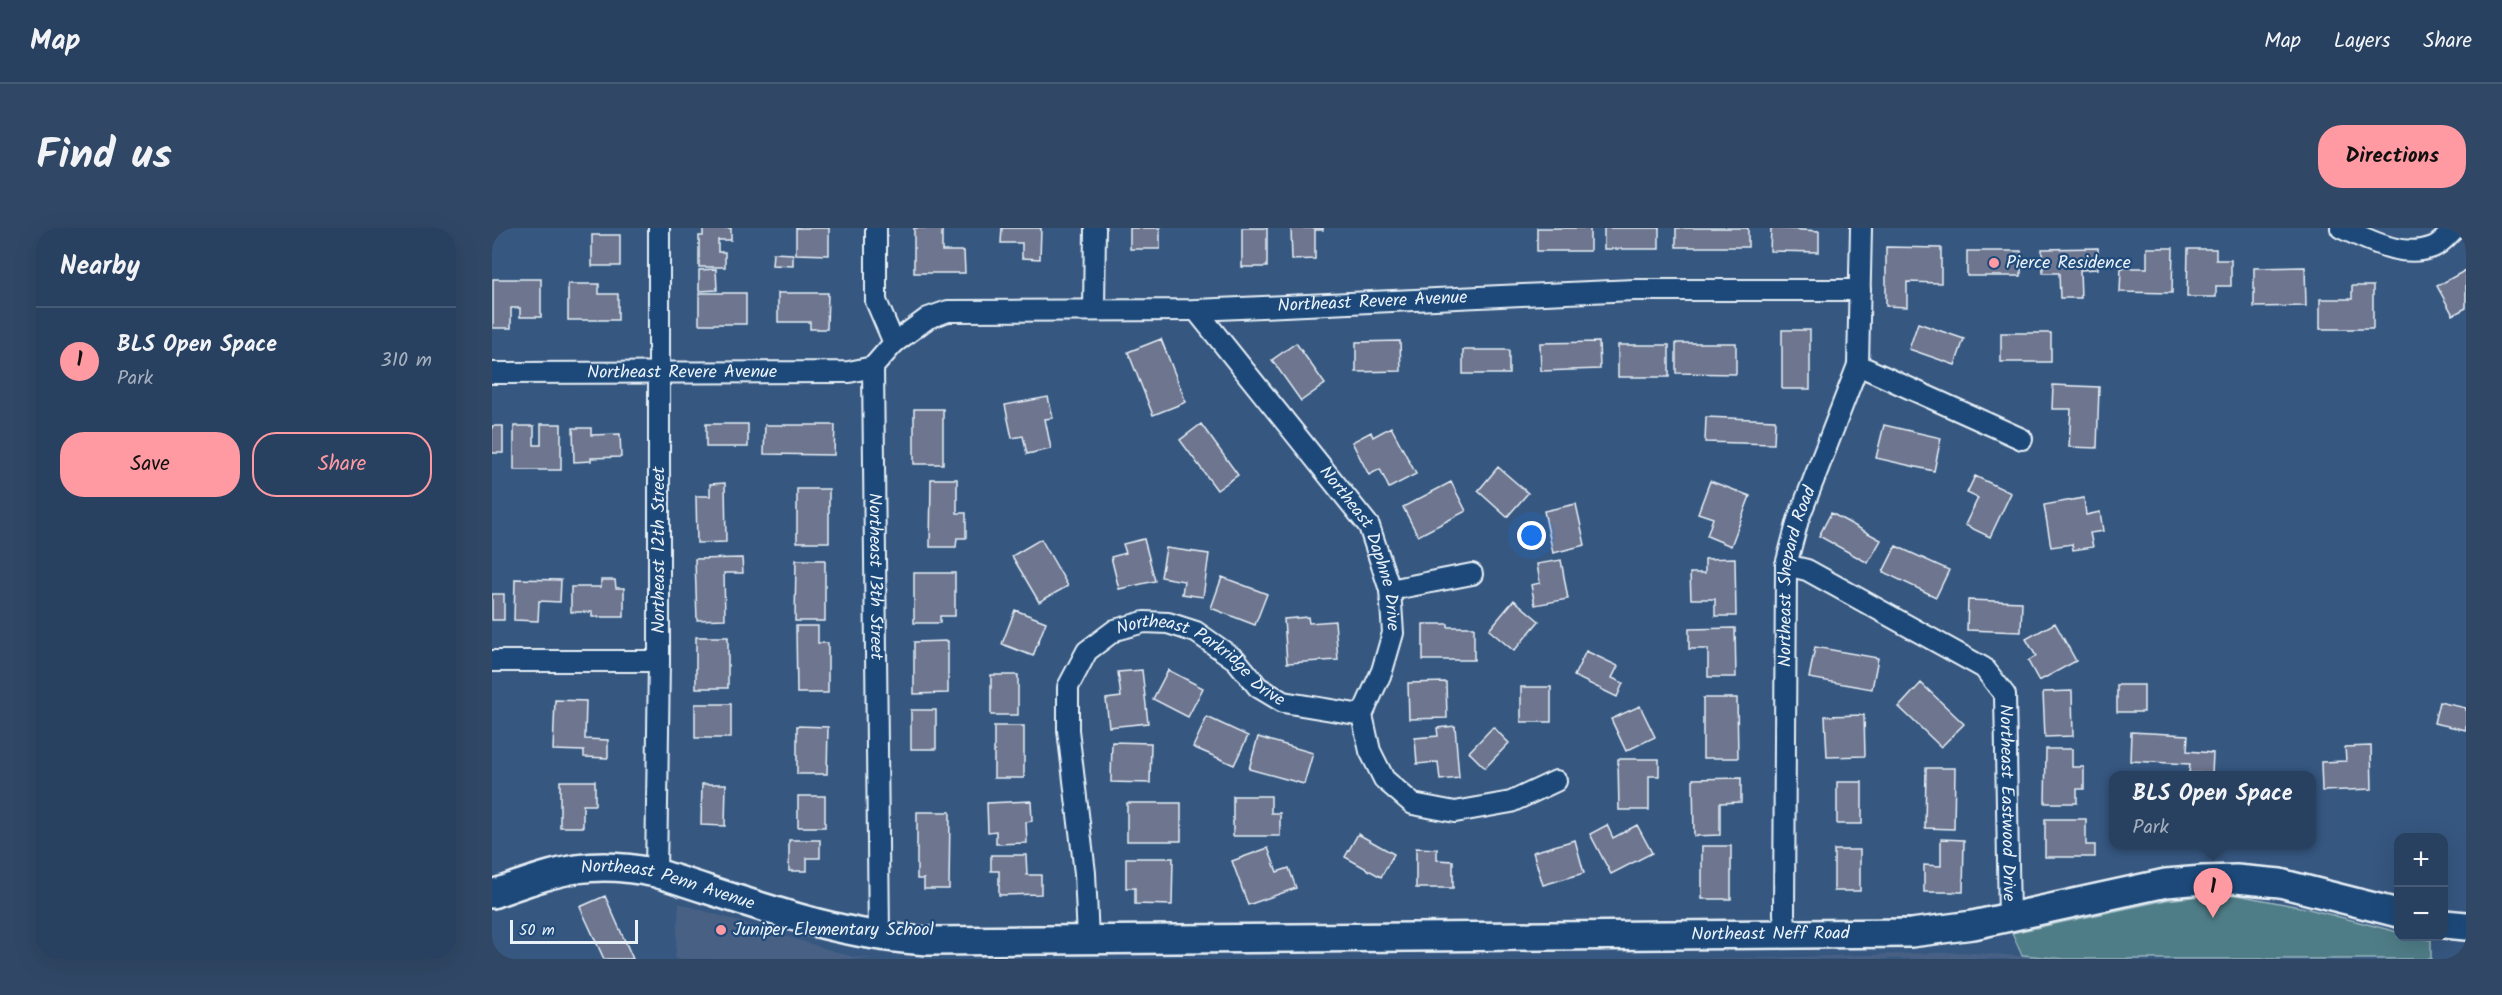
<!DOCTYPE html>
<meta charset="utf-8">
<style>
body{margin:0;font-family:Kalam,sans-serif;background:#304866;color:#f1f3f6}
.controls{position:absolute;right:18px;bottom:18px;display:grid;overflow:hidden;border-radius:12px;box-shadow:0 6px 24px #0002}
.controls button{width:54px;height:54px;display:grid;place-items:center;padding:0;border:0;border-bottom:2px solid #445a75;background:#284160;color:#f1f3f6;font:30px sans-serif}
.scale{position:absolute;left:18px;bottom:15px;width:128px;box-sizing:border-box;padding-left:6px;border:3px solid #e8f1f8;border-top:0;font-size:16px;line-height:21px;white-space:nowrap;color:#e8f1f8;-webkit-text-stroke:4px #1f4a7a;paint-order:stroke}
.you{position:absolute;left:1040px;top:308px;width:21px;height:21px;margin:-15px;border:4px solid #fff;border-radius:50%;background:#1a73e8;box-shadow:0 0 0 9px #1a73e833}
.badge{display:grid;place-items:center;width:39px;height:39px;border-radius:50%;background:#ff9aa2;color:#111;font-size:20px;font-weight:700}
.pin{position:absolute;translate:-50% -50px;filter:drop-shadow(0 2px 3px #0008)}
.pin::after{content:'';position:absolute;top:32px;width:21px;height:18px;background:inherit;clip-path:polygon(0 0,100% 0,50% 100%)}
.popup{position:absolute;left:1617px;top:543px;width:207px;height:78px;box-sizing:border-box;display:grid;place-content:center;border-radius:12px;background:#284160;filter:drop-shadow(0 2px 4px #0005);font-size:20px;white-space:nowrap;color:#a5afbd}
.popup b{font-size:22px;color:#f1f3f6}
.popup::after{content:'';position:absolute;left:50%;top:100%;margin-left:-12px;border:12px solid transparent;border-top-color:#284160}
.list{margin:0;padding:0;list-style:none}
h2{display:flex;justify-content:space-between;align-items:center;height:78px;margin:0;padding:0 24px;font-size:26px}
h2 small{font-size:20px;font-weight:400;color:#a5afbd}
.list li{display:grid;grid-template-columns:39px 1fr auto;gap:18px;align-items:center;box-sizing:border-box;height:108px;padding:0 24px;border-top:2px solid #445a75}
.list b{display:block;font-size:22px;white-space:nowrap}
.list p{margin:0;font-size:20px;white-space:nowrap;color:#a5afbd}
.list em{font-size:20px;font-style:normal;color:#a5afbd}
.actions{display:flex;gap:12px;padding:18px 24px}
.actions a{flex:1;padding:14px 0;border:2px solid #ff9aa2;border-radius:24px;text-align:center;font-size:21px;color:#ff9aa2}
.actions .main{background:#ff9aa2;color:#111}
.map{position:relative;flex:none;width:1974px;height:731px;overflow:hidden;border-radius:24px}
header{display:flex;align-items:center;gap:36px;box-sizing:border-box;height:84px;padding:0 30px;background:#284160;border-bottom:2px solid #445a75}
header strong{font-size:28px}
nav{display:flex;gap:33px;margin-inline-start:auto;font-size:21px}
.intro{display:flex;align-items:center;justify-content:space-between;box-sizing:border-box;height:144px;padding:0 36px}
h1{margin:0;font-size:42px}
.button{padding:15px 27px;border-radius:24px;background:#ff9aa2;color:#111;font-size:21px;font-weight:700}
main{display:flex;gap:36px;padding:0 36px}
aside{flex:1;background:#284160;border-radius:24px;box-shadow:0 6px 24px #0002}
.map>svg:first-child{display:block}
</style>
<header>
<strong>Map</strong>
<nav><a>Map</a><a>Layers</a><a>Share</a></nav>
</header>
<div class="intro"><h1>Find us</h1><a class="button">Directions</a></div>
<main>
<aside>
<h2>Nearby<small></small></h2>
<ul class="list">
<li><span class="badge">1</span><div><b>BLS Open Space</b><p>Park</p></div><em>310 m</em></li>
</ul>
<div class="actions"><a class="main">Save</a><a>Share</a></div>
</aside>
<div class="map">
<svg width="1974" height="731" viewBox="0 0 1974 731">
<rect width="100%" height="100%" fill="#365780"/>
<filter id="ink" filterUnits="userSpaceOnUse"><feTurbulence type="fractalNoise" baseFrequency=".0167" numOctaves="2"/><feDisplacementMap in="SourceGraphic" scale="12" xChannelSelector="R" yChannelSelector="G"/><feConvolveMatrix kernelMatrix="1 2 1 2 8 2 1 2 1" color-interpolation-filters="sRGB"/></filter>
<g filter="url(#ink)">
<path fill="#466084" d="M 187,675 L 361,729 L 394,731 L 183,731 Z
M 1469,724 L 1573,731 L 1194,731 L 1273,730 Z"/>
<path fill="#4f7d87" stroke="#9cb7c0" stroke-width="1.5" d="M 1735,665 L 1813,680 L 1906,704 L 1906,708 L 1924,709 L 1939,712 L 1939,731 L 1573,731 L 1530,727 L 1520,705 L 1674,672 Z"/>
<path fill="#6d758f" stroke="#e8f1f8" stroke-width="1.5" d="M 211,0 L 239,0 L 239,12 L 226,12 L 226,24 L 233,24 L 233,39 L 207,39 L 207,8 L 211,8 Z
M 304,0 L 337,0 L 337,27 L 304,26 Z
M 422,0 L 450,0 L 450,23 L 472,23 L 473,45 L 422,45 Z
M 510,0 L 549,0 L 548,31 L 530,30 L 530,15 L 509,15 Z
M 638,0 L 668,0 L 668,21 L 638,21 Z
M 750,0 L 775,0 L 775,39 L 750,39 Z
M 799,0 L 831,0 L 831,2 L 823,2 L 823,31 L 800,32 Z
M 1045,0 L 1098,0 L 1098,23 L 1045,23 Z
M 1112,0 L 1167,0 L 1167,21 L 1112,21 Z
M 1184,0 L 1256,0 L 1256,19 L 1184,19 Z
M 1279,0 L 1327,3 L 1327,24 L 1278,23 Z
M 100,7 L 128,7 L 128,38 L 100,38 Z
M 1394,19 L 1449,20 L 1449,55 L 1415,54 L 1415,79 L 1394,78 Z
M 1606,20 L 1606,41 L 1588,42 L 1589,70 L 1568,70 L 1567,45 L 1551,45 L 1550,21 Z
M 1655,20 L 1681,20 L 1680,65 L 1628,64 L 1629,40 L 1655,40 Z
M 1696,21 L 1724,21 L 1724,32 L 1739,32 L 1739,58 L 1724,58 L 1724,69 L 1695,69 Z
M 1475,23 L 1529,23 L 1529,48 L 1475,48 Z
M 281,25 L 301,26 L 301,38 L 280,37 Z
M 1813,39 L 1814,78 L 1762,79 L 1762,40 Z
M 224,41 L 225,62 L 207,63 L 207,42 Z
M 1974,42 L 1974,80 L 1961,87 L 1945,58 Z
M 1,51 L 49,51 L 49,89 L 28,89 L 28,80 L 19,80 L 19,100 L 1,100 Z
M 76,56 L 107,56 L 107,66 L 126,66 L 126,92 L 76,92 Z
M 1860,58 L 1881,58 L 1881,101 L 1828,101 L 1828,71 L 1860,71 Z
M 207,65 L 254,65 L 254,96 L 207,96 Z
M 286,65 L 336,65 L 335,101 L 318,101 L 318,94 L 286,94 Z
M 1426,95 L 1472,111 L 1463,137 L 1417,121 Z
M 1290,102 L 1318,102 L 1318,161 L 1290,161 Z
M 1509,105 L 1559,105 L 1559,134 L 1509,134 Z
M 669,111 L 694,174 L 661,187 L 636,124 Z
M 908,113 L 909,143 L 864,144 L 864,114 Z
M 1107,114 L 1108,141 L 1049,143 L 1048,115 Z
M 804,115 L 833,156 L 809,173 L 780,132 Z
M 1184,115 L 1244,115 L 1244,146 L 1184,145 Z
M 1126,117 L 1177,117 L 1177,149 L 1126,149 Z
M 971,122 L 1017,122 L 1017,146 L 971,146 Z
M 1561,157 L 1607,159 L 1605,220 L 1577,219 L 1579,181 L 1560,181 Z
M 556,169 L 561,190 L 553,191 L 559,221 L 535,226 L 531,208 L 520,210 L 513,177 Z
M 422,181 L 451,181 L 451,236 L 422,236 Z
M 1214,189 L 1283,192 L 1282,216 L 1213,214 Z
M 49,196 L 69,196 L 69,242 L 22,242 L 22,198 L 42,198 L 42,217 L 49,217 Z
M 214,196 L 256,196 L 256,219 L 214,219 Z
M 709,196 L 746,247 L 725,262 L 688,212 Z
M 273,197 L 343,197 L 342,227 L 272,226 Z
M 1392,197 L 1449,210 L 1442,243 L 1384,230 Z
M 0,198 L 11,198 L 11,225 L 0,225 Z
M 899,199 L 924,246 L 897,260 L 888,241 L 877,247 L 860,214 L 879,204 L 881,209 Z
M 81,200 L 99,200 L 99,207 L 128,206 L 129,229 L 99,230 L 99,233 L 82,234 Z
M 1006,239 L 1036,265 L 1015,289 L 986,263 Z
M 1483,248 L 1519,265 L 1498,309 L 1473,297 L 1486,270 L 1475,265 Z
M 439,251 L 465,251 L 465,285 L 474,285 L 474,310 L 465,310 L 464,319 L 438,319 Z
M 1218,253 L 1258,268 L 1239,318 L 1215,308 L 1221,290 L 1206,285 Z
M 959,254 L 974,283 L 926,308 L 911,279 Z
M 233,255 L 234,314 L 205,315 L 204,268 L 218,268 L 218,256 Z
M 305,261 L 337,261 L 337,314 L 305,314 Z
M 1592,270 L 1594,287 L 1608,284 L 1611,303 L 1598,305 L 1601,319 L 1581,322 L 1580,316 L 1559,319 L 1552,277 Z
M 1084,276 L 1093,317 L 1061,325 L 1052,283 Z
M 1339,285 L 1389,312 L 1376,335 L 1327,308 Z
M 549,311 L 576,358 L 547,374 L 520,328 Z
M 652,311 L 663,353 L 627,361 L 619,329 L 634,325 L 631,316 Z
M 1404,318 L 1457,342 L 1444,369 L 1391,344 Z
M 674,320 L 717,326 L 711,369 L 690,366 L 692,353 L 669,349 Z
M 250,330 L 251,345 L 232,345 L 233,391 L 205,392 L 203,331 Z
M 1243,330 L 1244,388 L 1223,388 L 1223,371 L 1199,371 L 1198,345 L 1213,345 L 1213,331 Z
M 304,332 L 333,332 L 333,393 L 303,393 Z
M 1069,332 L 1076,371 L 1043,377 L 1039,357 L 1048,355 L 1045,336 Z
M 422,345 L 463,345 L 463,388 L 448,388 L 448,395 L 422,395 Z
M 730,349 L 775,366 L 763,397 L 719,380 Z
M 23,351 L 69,352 L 68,374 L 47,373 L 46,393 L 22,392 Z
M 109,352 L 123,352 L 124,360 L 132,360 L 132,389 L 100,389 L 100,384 L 79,384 L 79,359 L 109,359 Z
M 0,366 L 12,366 L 12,392 L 0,392 Z
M 1022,372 L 1047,393 L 1022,423 L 997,402 Z
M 1476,372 L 1530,374 L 1529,404 L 1475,402 Z
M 523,382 L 554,394 L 541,428 L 510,416 Z
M 816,389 L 817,395 L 843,393 L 846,432 L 795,435 L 792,391 Z
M 1563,395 L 1584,433 L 1547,453 L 1536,433 L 1544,428 L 1534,411 Z
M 931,396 L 956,396 L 956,399 L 982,399 L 982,432 L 931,432 Z
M 304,398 L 326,398 L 326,415 L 336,415 L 336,465 L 305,465 Z
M 1243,400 L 1244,449 L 1216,449 L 1216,421 L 1197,421 L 1197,401 Z
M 204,409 L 236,409 L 236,460 L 204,460 Z
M 456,413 L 456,465 L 422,466 L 422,414 Z
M 1323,419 L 1386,430 L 1380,461 L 1317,450 Z
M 1094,423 L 1126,438 L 1120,450 L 1131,455 L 1125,469 L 1082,448 Z
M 650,442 L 656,495 L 617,499 L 614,471 L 629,469 L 626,444 Z
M 676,442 L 711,460 L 696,489 L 661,471 Z
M 499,447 L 526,447 L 526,487 L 499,487 Z
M 954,454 L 955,490 L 917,491 L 916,455 Z
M 1429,455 L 1472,496 L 1449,519 L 1407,479 Z
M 1625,457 L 1652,457 L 1652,484 L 1625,484 Z
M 1029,459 L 1059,459 L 1059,494 L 1029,494 Z
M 1580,463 L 1581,508 L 1553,509 L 1551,464 Z
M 1211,470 L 1245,470 L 1246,530 L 1211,530 Z
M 63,472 L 94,473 L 93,511 L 116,512 L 116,530 L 92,529 L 92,523 L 61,522 Z
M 1947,474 L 1974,480 L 1974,502 L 1942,495 Z
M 203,476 L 239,476 L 239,510 L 203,510 Z
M 1148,478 L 1163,509 L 1134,523 L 1119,491 Z
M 419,482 L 444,482 L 444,521 L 419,521 Z
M 1372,487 L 1373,528 L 1335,529 L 1333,488 Z
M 715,489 L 756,508 L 742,537 L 701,519 Z
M 305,498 L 336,499 L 335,546 L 305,546 Z
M 502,498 L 532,498 L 532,550 L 502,550 Z
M 963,498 L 967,550 L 948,552 L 946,534 L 925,536 L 923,510 L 946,508 L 945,500 Z
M 1001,499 L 1017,515 L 993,540 L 977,524 Z
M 1639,504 L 1696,507 L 1695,523 L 1721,525 L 1720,546 L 1697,545 L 1698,536 L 1638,533 Z
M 766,509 L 821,525 L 812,556 L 757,541 Z
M 620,514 L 659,515 L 658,555 L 619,554 Z
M 1879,518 L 1880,561 L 1830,563 L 1829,534 L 1854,533 L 1853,519 Z
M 1554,521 L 1580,521 L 1580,539 L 1592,539 L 1592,561 L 1585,561 L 1585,575 L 1553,575 Z
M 1126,531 L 1167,531 L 1167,548 L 1157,548 L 1157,582 L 1127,582 Z
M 1434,540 L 1463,540 L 1462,601 L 1433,600 Z
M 1249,550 L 1249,574 L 1228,575 L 1228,607 L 1202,608 L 1201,551 Z
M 68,553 L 103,553 L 103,577 L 91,577 L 91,599 L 68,599 Z
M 1345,554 L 1370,554 L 1370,596 L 1345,596 Z
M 210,556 L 234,556 L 233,598 L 209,597 Z
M 306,568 L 333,568 L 333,599 L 306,599 Z
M 741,568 L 779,568 L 779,585 L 788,585 L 788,608 L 741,608 Z
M 539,573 L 540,593 L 534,594 L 535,615 L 504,616 L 504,603 L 496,604 L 495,575 Z
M 635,575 L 689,575 L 689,613 L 635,613 Z
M 425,584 L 458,584 L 457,661 L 432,661 L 432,651 L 425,651 Z
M 1553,591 L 1594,591 L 1594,617 L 1603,617 L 1603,629 L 1553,629 Z
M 1115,597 L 1121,610 L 1145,597 L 1160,625 L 1119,646 L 1098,606 Z
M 866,606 L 902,626 L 889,649 L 853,629 Z
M 1449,611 L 1472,612 L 1471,664 L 1432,664 L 1432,637 L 1449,638 Z
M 297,612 L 328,612 L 328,630 L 315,630 L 315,643 L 297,643 Z
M 1083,612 L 1092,645 L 1051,657 L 1041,624 Z
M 1210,618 L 1239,618 L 1239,671 L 1210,671 Z
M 776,620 L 785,644 L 797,640 L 804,660 L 756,677 L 740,633 Z
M 924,620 L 945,621 L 945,632 L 961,633 L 961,660 L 924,660 Z
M 1342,622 L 1368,622 L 1368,663 L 1342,663 Z
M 499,627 L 534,627 L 535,647 L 549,647 L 549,666 L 507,667 L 507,643 L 499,643 Z
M 634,630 L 681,630 L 680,677 L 643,676 L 643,660 L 634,660 Z
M 113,668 L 141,731 L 112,731 L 88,679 Z"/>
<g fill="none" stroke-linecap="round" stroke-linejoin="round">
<defs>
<g id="minor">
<path id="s1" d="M 384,0 L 384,73 L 402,115 L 381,139 L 387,709"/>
<path d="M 1849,0 C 1878,12 1910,31 1941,19 C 1949,16 1957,6 1963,0"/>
<path d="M 602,82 L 603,0"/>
<path id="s2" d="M 704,82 L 877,298 L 898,362 L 901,405 L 890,443 L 870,487 L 878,523 L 892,551 L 921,576 L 963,584 L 1019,574 L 1064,553"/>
<path id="s3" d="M 402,115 L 436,90 L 456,83 L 704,82 L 1142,62 L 1368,62"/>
<path d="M 1366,137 L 1530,211"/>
<path id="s4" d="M 0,145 L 357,144 L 381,139"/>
<path id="s5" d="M 1294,337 L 1315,342 L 1492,440 L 1513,467 L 1517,690"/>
<path d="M 898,362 L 980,346"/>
<path d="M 0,433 L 167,433"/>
<path d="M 164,645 L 167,433 L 167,0"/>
<path id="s6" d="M 1294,707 L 1292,686 L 1294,337 L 1306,292 L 1366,137 L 1369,0"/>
<path id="s7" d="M 596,711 L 593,645 L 576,502 L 576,459 L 595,423 L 623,402 L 652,394 L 676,395 L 704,404 L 744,432 L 766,459 L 791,474 L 870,487"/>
</g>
<g id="secondary">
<path id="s8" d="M 0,666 C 64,644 96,630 164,645 C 254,673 342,708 436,713 L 1419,705 L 1481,697 L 1674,655 L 1711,652 L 1744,651 L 1788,655 L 1906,685"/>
<path d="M 1952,696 L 1974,698"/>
</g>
</defs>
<use href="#minor" stroke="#e8f1f8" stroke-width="24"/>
<use href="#secondary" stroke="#e8f1f8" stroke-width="32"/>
<use href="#minor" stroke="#1f4a7a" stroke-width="20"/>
<use href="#secondary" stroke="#1f4a7a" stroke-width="27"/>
</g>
</g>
<g fill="#ff9aa2" stroke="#1f4a7a" stroke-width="2">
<circle cx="1502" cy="35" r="6"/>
<circle cx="229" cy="702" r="6"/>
</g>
<g text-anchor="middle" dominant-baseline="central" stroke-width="4.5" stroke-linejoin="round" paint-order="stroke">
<g font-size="18" fill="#e8f1f8" stroke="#1f4a7a" text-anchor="start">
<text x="1514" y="35">Pierce Residence</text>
<text x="241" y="702">Juniper Elementary School</text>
</g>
<g font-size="18" fill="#e8f1f8" stroke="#1f4a7a">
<text stroke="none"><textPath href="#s3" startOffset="488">Northeast Revere Avenue</textPath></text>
<text stroke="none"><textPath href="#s4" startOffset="190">Northeast Revere Avenue</textPath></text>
<text transform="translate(167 322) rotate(-90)">Northeast 12th Street</text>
<text stroke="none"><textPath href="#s2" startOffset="294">Northeast Daphne Drive</textPath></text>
<text stroke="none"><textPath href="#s1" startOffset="360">Northeast 13th Street</textPath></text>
<text stroke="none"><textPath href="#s6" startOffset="360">Northeast Shepard Road</textPath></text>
<text stroke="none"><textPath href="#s7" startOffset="428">Northeast Parkridge Drive</textPath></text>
<text stroke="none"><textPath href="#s5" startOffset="366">Northeast Eastwood Drive</textPath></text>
<text stroke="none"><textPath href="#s8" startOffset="182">Northeast Penn Avenue</textPath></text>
<text stroke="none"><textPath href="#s8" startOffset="1292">Northeast Neff Road</textPath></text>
</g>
</g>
</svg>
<div class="controls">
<button>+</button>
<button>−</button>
</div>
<div class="scale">50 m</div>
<div class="you"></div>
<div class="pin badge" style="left:1721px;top:690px">1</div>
<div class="popup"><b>BLS Open Space</b>Park</div>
</div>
</main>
